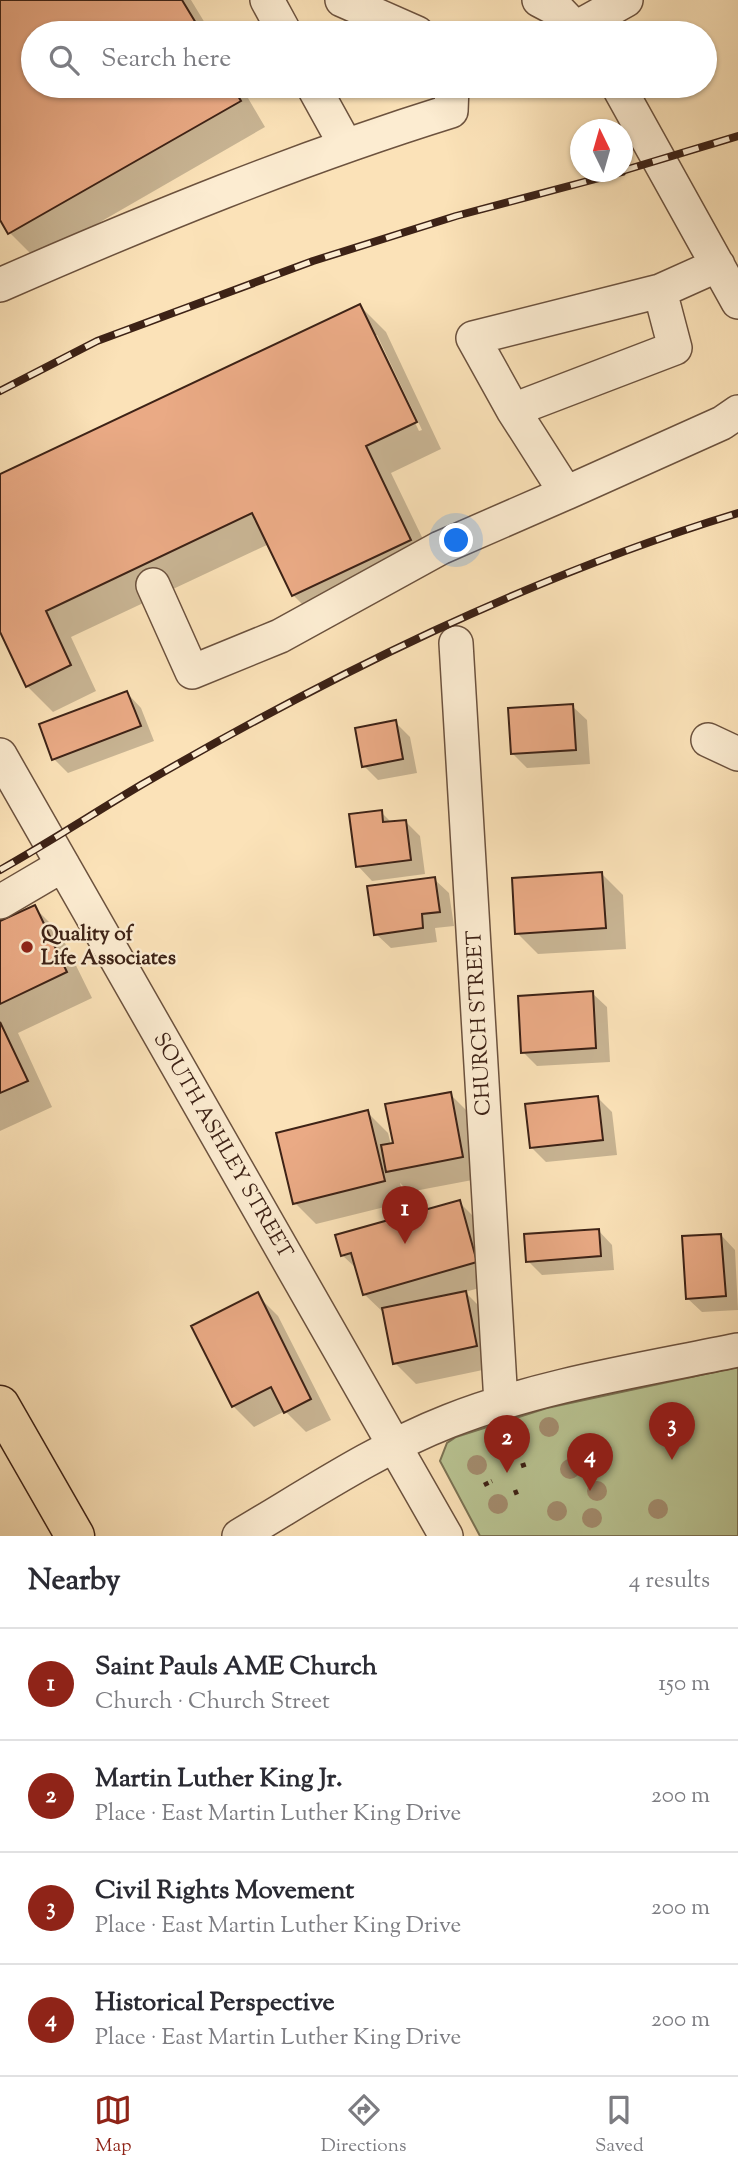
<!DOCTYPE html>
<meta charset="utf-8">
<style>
body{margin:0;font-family:"Sorts Mill Goudy",serif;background:#f2f2f3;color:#2b2b33}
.compass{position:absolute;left:570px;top:119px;width:63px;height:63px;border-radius:50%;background:#fff;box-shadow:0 2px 5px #0004;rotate:355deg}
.you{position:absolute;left:457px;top:541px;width:24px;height:24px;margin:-18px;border:5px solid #fff;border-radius:50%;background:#1a73e8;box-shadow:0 0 0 10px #1a73e833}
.badge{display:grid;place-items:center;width:46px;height:46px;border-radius:50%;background:#8f2418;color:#fff;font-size:23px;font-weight:700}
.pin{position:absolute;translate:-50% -58px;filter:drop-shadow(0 2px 4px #0008)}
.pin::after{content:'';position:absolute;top:37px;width:24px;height:21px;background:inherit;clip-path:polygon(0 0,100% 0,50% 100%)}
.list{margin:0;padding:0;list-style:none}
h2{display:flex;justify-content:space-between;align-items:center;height:91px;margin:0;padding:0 28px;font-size:30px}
h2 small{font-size:23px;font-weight:400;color:#7c7c81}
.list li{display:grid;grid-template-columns:46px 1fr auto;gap:21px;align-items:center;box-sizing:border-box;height:112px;padding:0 28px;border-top:2px solid #e1e1e2}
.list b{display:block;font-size:26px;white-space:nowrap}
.list p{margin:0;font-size:23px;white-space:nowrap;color:#7c7c81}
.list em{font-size:23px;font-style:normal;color:#7c7c81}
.icon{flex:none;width:38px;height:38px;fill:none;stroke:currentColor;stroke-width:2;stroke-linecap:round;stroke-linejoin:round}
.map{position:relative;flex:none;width:738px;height:1536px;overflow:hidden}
.search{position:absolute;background:#fff;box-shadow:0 2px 5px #0004;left:21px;right:21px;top:21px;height:77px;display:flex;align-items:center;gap:18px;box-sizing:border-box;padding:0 24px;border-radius:38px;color:#7c7c81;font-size:26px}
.sheet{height:539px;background:#fff}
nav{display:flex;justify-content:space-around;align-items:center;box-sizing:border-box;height:98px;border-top:2px solid #e1e1e2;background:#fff;font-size:19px;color:#7c7c81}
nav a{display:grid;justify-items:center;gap:4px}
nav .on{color:#8f2418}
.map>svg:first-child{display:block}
</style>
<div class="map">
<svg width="738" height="1536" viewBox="0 0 738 1536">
<rect width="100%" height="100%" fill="#fbe2b8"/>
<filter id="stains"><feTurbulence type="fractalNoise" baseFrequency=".00286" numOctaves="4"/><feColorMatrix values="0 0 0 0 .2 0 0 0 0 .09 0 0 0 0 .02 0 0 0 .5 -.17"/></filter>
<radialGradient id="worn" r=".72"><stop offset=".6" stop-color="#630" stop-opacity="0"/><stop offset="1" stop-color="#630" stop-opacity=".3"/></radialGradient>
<path fill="#b9c493" stroke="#7b7354" stroke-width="2" d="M 738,1367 L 738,1536 L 480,1536 L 440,1461 L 447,1443 L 456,1437 L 547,1408 Z"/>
<path fill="#0003" fill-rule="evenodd" d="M 0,0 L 191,0 L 211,33 L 33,33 L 33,86 L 241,86 L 265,127 L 36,259 L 10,233 L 0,217 Z
M 360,306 L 386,332 L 441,449 L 391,473 L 436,566 L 319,621 L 293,595 L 269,544 L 71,637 L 96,691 L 53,712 L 27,686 L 0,628 L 0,476 ZM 373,335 L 377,335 L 422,430 L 419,431 Z
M 127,693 L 141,708 L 154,741 L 68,773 L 54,759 Z
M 572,706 L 587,720 L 590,764 L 527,768 L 513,754 Z
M 395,722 L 410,737 L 417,773 L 378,780 L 364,766 Z
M 381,812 L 392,823 L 405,821 L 420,836 L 425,874 L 372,881 L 358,866 Z
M 602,874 L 623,895 L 626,949 L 538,954 L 517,933 Z
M 434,879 L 449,893 L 454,926 L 435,928 L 437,942 L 391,948 L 376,934 Z
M 34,907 L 60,933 L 92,998 L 18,1033 L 52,1107 L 0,1131 L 0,923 Z
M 592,993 L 607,1007 L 610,1062 L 537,1066 L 523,1052 Z
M 450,1094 L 471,1115 L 483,1178 L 409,1192 L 400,1183 L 405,1202 L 316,1224 L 295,1203 L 367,1112 L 388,1133 L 391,1145 Z
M 598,1098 L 612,1112 L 617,1155 L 546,1162 L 532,1148 Z
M 459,1202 L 480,1223 L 497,1283 L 465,1292 L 487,1314 L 497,1367 L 416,1384 L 395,1363 L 385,1314 L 364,1294 L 358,1270 L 342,1255 Z
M 598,1230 L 612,1245 L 614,1270 L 542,1275 L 528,1261 Z
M 721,1235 L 735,1250 L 738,1310 L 702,1312 L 687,1298 Z
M 257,1295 L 278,1316 L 331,1420 L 306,1432 L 285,1411 L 254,1427 L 233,1406 Z"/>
<path fill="#eaaa85" stroke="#3d2216" stroke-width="2" d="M 0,0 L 182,0 L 202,33 L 33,33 L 33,86 L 232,86 L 241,101 L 8,234 L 0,220 Z
M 360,304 L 417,422 L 366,446 L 411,540 L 292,596 L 252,513 L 46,611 L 71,665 L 26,687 L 0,632 L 0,474 Z
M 127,691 L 141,726 L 52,760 L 39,724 Z
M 573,704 L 576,750 L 511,754 L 508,708 Z
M 396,720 L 403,759 L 362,767 L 355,728 Z
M 382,810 L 383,822 L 406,820 L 411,860 L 356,867 L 349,814 Z
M 602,872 L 606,928 L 515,934 L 512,878 Z
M 435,877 L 440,912 L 422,914 L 423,928 L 374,935 L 367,886 Z
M 35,905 L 67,972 L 0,1004 L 0,921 Z
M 593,991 L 596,1048 L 521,1053 L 518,996 Z
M 0,1022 L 28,1081 L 0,1093 Z
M 451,1092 L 463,1157 L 386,1172 L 381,1145 L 393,1143 L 385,1104 Z
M 598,1096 L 603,1140 L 530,1148 L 525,1104 Z
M 368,1110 L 385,1181 L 293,1204 L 276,1133 Z
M 460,1200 L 477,1262 L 363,1295 L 351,1253 L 341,1256 L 335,1235 Z
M 599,1229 L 601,1256 L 526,1262 L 524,1234 Z
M 721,1234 L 726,1296 L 686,1299 L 682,1236 Z
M 466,1291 L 477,1346 L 393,1364 L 382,1308 Z
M 258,1292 L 311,1399 L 284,1413 L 271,1387 L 232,1407 L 191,1326 Z"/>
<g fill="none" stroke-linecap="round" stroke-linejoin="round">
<defs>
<path id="minor" d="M 267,0 L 285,33
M 342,0 L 417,33
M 539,0 L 558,10 L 580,33
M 576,28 L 626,0
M 313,86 L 345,144
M 618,86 L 738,302
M 718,265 L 660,291 L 473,338 L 513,410 L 566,493 L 722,423 L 738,412
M 0,285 C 148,220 297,159 451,111 L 452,86
M 513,410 L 675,348 L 660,291
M 153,585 L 192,672 L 280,636 L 440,548 L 566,493
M 456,643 L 501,1403
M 708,740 L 738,754
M 0,755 L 446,1536
M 0,902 L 63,865
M 239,1536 C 307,1496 375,1450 449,1421 C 541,1385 641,1370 738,1350"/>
<path id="major" d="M 0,1405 L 75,1536"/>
</defs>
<use href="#minor" stroke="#6c523e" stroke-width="36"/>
<use href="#major" stroke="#3d2216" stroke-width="41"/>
<path stroke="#3d2216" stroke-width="4.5" stroke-dasharray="5 3.5" stroke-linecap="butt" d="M 495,1452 L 499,1458
M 521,1466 L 527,1464
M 484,1485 L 492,1481
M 515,1490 L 517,1495"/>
<use href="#minor" stroke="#fcecd1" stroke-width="33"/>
<use href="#major" stroke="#fbe2b8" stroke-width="38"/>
<defs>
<path id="rail" d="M 622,171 L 738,136
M 0,391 L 97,341 L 313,261 L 456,216 L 622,172
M 0,870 C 48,843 94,813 141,785 C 329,676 530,576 738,513"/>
</defs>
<use href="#rail" stroke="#3d2216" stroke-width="8"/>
<use href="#rail" stroke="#fcecd1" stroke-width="5" stroke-dasharray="16" stroke-linecap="butt"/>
</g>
<g fill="#a48e70">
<circle cx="549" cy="1427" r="10"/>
<circle cx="516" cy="1445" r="10"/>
<circle cx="477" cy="1465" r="10"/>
<circle cx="570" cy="1469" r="10"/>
<circle cx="597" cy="1491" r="10"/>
<circle cx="498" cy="1504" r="10"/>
<circle cx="658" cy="1509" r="10"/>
<circle cx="557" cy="1511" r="10"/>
<circle cx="592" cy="1518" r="10"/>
</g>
<circle fill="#8f2418" stroke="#fcecd1" stroke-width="2.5" cx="27" cy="947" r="7"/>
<g text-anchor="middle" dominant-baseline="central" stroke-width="5" stroke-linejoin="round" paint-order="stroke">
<g font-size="21" font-weight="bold" fill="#3d2216" stroke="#fcecd1" text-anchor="start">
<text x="41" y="935">Quality of<tspan x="41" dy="24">Life Associates</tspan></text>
</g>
<g font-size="21" fill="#3d2216" stroke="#fcecd1">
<text transform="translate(480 1023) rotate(-93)">CHURCH STREET</text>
<text transform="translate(222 1146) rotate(60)">SOUTH ASHLEY STREET</text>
</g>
</g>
<rect width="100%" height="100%" filter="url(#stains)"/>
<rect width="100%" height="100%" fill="url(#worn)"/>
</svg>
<svg class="compass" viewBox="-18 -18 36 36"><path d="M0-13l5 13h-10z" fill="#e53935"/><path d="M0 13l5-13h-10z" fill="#7c7c81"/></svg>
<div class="you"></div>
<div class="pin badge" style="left:405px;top:1244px">1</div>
<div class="pin badge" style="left:507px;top:1473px">2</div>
<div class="pin badge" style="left:672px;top:1460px">3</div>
<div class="pin badge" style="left:590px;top:1491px">4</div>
<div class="search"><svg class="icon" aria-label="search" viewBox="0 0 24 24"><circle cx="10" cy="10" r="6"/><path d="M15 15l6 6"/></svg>Search here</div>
</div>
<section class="sheet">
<h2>Nearby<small>4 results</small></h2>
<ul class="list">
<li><span class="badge">1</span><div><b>Saint Pauls AME Church</b><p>Church · Church Street</p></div><em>150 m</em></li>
<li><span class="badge">2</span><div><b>Martin Luther King Jr.</b><p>Place · East Martin Luther King Drive</p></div><em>200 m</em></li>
<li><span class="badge">3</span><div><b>Civil Rights Movement</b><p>Place · East Martin Luther King Drive</p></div><em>200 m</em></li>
<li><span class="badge">4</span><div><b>Historical Perspective</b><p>Place · East Martin Luther King Drive</p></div><em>200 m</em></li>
</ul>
</section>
<nav>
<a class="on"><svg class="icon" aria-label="map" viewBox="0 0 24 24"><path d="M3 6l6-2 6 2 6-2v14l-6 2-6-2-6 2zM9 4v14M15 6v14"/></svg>Map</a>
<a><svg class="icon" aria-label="directions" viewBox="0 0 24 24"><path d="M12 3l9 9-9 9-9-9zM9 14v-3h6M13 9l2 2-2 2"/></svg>Directions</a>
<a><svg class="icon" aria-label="saved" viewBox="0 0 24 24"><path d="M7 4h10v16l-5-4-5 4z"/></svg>Saved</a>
</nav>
